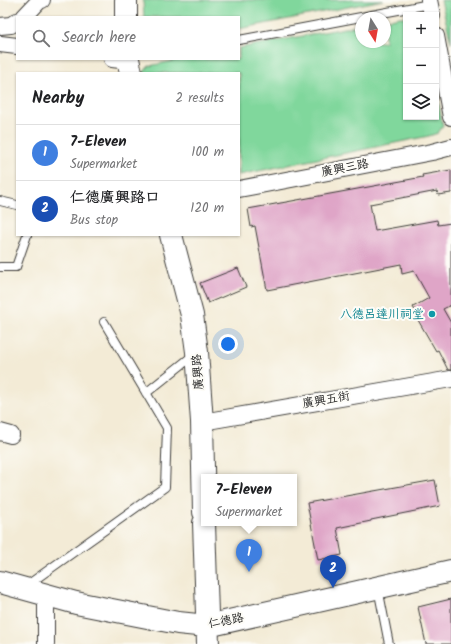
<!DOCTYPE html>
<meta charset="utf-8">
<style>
body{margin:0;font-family:Kalam,"LXGW WenKai TC",sans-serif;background:#f6f6f6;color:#202124}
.controls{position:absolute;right:12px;top:12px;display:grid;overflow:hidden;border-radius:0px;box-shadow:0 1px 3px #0004}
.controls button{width:36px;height:36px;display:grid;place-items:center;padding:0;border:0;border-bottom:1px solid #e0e0e0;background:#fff;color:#202124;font:20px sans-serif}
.compass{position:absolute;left:355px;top:12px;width:36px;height:36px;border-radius:50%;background:#fff;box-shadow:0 1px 3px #0004;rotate:169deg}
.you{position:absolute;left:228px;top:344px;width:14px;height:14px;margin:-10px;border:3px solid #fff;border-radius:50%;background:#1a73e8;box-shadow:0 0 0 6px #1a73e833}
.badge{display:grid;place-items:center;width:26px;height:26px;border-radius:50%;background:#ea580c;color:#fff;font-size:13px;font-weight:700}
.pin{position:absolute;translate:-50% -33px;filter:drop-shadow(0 1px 2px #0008)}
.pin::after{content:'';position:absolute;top:21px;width:14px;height:12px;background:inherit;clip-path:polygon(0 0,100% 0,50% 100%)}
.popup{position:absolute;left:201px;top:474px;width:96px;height:52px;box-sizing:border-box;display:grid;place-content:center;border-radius:0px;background:#fff;filter:drop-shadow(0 1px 3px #0005);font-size:13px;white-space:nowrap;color:#757577}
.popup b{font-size:15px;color:#202124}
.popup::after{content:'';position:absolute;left:50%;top:100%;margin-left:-8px;border:8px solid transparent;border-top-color:#fff}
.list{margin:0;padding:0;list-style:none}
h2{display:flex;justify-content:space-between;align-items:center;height:52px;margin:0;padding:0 16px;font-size:17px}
h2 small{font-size:13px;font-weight:400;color:#757577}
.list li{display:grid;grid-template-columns:26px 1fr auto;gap:12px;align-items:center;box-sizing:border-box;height:56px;padding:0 16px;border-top:1px solid #e0e0e0}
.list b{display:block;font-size:15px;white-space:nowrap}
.list p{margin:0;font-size:13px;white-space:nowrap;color:#757577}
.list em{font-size:13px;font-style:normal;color:#757577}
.icon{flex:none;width:22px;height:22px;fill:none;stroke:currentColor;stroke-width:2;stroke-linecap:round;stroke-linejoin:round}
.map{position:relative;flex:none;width:451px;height:644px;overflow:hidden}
.search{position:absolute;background:#fff;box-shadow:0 1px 3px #0004;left:16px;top:16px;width:224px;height:44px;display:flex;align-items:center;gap:10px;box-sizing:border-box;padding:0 14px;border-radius:0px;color:#757577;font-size:15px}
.panel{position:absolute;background:#fff;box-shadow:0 1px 3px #0004;left:16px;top:72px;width:224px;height:164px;border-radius:0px}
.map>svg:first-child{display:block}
</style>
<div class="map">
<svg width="451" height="644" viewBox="0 0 451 644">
<rect width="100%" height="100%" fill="#fdfcf7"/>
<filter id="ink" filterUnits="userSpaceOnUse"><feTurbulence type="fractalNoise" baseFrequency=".025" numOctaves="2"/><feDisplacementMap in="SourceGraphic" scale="8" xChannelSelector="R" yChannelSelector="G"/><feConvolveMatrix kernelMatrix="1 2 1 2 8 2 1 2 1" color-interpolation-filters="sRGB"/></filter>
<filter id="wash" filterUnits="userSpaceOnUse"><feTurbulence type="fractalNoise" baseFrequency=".012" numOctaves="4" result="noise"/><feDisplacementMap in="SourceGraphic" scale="16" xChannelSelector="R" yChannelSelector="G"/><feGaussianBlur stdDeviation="0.9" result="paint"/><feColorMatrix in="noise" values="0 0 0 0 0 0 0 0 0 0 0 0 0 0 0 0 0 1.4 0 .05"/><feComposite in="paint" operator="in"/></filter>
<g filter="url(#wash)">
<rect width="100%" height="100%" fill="#f3ebd6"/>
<path fill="#80d79c" stroke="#4e7a5c" d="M 143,0 L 383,0 L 239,29 L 239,17 L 144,17 Z
M 441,0 L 451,0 L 451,43 Z
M 400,17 L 406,17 L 406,117 L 436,117 L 436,91 L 443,126 L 438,133 L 429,136 L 239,175 L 239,73 L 143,73 L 149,66 L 182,59 L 239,59 L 239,48 L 361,25 L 361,42 L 385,42 L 385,20 Z"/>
<g id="blocks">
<path fill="#dfa5c7" d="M 451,170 L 451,193 L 438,195 L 437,191 L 370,204 L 375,231 L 437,220 L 438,225 L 451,223 L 451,305 L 443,309 L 451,323 L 451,370 L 448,370 L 438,350 L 436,351 L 418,320 L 420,319 L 413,307 L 429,298 L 414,271 L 402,274 L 401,264 L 267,290 L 255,226 L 251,227 L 248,209 L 423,177 L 422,175 Z
M 238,268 L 246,287 L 208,303 L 200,283 Z
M 435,480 L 440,506 L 371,520 L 371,521 L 337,528 L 342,555 L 318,560 L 307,503 Z
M 451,599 L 451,644 L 426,644 L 418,607 Z"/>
</g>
</g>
<g filter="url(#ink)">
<use href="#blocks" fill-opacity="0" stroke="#3c3b38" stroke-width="1"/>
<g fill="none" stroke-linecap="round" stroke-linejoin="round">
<defs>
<path id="lane" d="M 239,40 L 430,4
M 0,201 L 17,205
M 0,267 L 16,267 L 27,235
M 146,393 L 195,354
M 26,586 L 165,487 L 167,428 L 104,322
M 378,588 L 389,644"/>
<path id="street" d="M 429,0 L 432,15
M 24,17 L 40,0 L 42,0
M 0,26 L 11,25 L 17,21
M 436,36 L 451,117
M 0,44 L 17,46
M 112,59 L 129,61
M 239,189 L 432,152 L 451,147
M 202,422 L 451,379
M 0,432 L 11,435
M 46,595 L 46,644"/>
<path id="secondary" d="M 126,17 L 126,0
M 128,59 L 131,73
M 171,235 L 192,315 L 197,352 L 202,422 L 204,512
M 204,523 L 208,644
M 0,582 L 76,603 L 178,623 L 207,626 L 451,571"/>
</defs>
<use href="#lane" stroke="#3c3b38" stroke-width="10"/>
<use href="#street" stroke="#3c3b38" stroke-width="18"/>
<use href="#secondary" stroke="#3c3b38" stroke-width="24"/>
<use href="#lane" stroke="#fff" stroke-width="8"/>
<use href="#street" stroke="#fff" stroke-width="16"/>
<use href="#secondary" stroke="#fff" stroke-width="22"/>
</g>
</g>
<circle fill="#0f9aa8" stroke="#fdfcf7" stroke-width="1.5" cx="432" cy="314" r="4"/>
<g text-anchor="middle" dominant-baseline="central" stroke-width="4" stroke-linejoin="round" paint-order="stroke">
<g font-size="12" fill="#1c1c1c" stroke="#fdfcf7">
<text transform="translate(345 168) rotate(-11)">廣興三路</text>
<text transform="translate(198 372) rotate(-94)">廣興路</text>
<text transform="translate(326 400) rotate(-10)">廣興五街</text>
<text transform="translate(226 621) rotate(-11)">仁德路</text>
</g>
<g font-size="12" fill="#0d838f" stroke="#fdfcf7" text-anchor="end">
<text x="424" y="314">八德呂達川祠堂</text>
</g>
</g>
</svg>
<div class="controls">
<button>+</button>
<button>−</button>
<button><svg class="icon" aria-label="layers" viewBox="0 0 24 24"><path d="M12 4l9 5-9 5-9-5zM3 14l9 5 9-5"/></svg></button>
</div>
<svg class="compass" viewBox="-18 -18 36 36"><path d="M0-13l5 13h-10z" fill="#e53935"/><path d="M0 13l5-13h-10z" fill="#757577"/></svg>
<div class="you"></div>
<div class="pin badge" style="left:249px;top:572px;background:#3f7fe0">1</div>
<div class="popup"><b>7-Eleven</b>Supermarket</div>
<div class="pin badge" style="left:333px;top:588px;background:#1a4fb4">2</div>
<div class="search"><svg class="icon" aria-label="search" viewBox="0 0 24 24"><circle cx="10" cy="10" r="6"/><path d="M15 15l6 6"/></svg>Search here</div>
<section class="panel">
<h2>Nearby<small>2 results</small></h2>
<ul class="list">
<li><span class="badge" style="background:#3f7fe0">1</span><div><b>7-Eleven</b><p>Supermarket</p></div><em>100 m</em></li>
<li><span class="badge" style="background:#1a4fb4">2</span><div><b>仁德廣興路口</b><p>Bus stop</p></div><em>120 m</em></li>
</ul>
</section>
</div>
